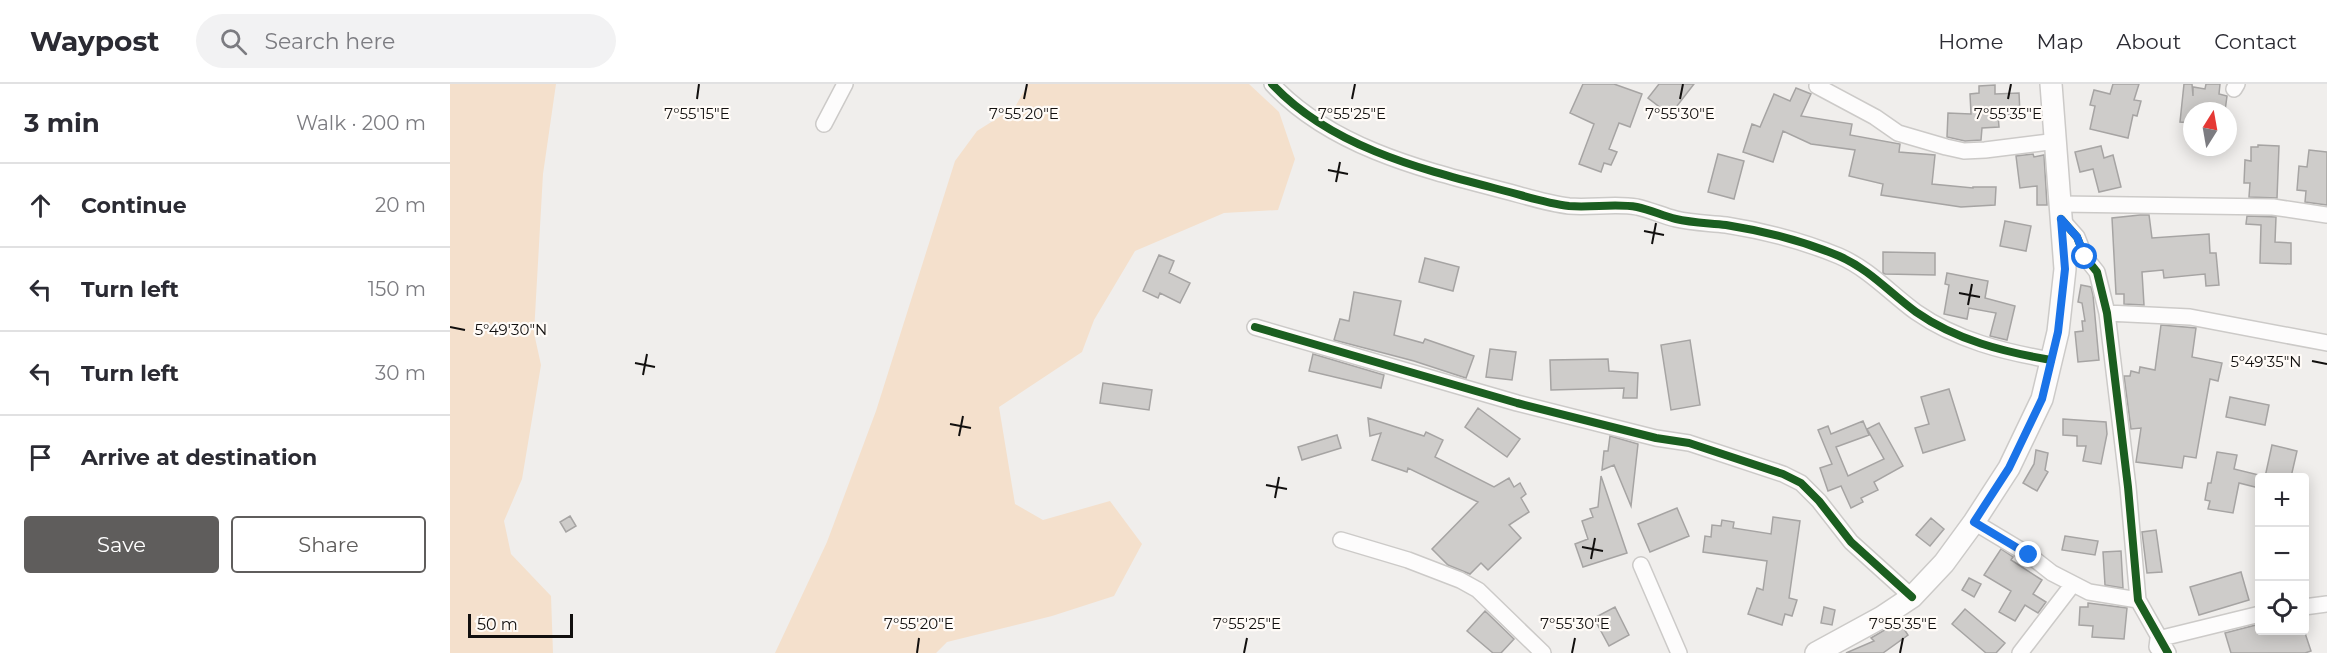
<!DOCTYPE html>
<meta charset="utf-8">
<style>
body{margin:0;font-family:Montserrat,sans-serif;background:#f2f2f3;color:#2b2b33}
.controls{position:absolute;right:18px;bottom:18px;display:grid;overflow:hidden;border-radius:6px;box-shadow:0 3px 15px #0003}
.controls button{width:54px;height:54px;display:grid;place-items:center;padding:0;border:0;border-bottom:2px solid #e1e1e2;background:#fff;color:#2b2b33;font:30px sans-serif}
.compass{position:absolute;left:1733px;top:18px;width:54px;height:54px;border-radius:50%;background:#fff;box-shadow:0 3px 15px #0003;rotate:11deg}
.scale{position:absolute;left:18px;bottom:15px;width:105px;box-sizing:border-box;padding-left:6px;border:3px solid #110f0e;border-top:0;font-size:16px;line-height:21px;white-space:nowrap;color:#110f0e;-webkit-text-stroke:4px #fffbf7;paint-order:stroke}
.stop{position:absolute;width:18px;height:18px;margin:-14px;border:4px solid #1a73e8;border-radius:50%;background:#fff}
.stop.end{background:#1a73e8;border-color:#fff;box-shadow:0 2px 6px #0008}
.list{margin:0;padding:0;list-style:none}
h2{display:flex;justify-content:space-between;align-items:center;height:78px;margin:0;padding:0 24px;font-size:26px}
h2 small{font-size:20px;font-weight:400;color:#7c7c81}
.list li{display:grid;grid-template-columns:39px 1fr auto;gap:18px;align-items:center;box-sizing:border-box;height:84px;padding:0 24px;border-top:2px solid #e1e1e2}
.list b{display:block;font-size:22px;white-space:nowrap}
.list em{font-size:20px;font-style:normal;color:#7c7c81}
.actions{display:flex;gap:12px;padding:18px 24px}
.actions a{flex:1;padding:14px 0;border:2px solid #5f5d5c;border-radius:6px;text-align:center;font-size:21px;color:#5f5d5c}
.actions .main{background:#5f5d5c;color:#fff}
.icon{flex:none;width:33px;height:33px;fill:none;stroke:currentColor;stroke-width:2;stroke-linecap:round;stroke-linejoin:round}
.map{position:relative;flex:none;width:1877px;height:569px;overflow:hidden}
header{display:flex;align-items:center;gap:36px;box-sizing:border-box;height:84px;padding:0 30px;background:#fff;border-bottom:2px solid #e1e1e2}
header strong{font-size:28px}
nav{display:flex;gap:33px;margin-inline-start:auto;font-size:21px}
.search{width:420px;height:54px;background:#f2f2f3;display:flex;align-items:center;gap:15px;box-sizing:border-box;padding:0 21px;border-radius:33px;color:#7c7c81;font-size:22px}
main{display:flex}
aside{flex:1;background:#fff}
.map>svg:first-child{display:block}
</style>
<header>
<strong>Waypost</strong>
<div class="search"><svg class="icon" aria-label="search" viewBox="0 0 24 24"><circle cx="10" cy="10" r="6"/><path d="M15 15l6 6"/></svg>Search here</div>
<nav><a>Home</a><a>Map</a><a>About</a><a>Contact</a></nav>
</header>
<main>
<aside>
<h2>3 min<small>Walk · 200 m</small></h2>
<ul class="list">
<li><svg class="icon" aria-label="ahead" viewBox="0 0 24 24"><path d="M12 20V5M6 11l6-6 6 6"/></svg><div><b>Continue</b></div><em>20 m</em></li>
<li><svg class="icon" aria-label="left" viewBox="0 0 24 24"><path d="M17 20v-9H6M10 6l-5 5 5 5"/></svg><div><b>Turn left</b></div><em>150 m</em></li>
<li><svg class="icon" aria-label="left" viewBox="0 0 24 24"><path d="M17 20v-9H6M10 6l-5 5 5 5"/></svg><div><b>Turn left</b></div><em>30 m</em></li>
<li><svg class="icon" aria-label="arrive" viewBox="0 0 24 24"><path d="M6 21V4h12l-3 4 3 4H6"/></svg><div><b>Arrive at destination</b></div></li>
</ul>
<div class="actions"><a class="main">Save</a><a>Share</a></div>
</aside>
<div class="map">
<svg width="1877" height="569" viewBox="0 0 1877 569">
<rect width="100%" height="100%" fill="#f0eeec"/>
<path fill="#f4e0cc" d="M 0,0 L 106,0 L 93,90 L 84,249 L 91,281 L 72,395 L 54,437 L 61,470 L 101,512 L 103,569 L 0,569 Z
M 578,0 L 799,0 L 829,28 L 845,75 L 828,126 L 774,129 L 685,167 L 644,236 L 632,268 L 549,323 L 565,420 L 593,436 L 660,417 L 692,460 L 664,512 L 602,532 L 497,558 L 486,569 L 325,569 L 377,458 L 426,327 L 505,77 L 527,47 L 565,23 Z"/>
<path fill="#ceccca" stroke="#a6a4a3" stroke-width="1.5" d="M 1133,0 L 1164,0 L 1192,10 L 1180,43 L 1169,39 L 1159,65 L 1167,68 L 1161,81 L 1154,79 L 1151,88 L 1129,80 L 1144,40 L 1120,29 Z
M 1209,0 L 1244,0 L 1220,31 L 1198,14 Z
M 1663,0 L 1689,0 L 1684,16 L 1691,17 L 1687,32 L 1683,31 L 1678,54 L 1640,45 L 1645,22 L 1640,21 L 1644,6 L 1660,10 Z
M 1734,0 L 1742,0 L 1743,12 L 1743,3 L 1755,5 L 1756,0 L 1770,0 L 1769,10 L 1777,12 L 1775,27 L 1742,27 L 1742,39 L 1730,38 Z
M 1545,1 L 1545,10 L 1569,9 L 1570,30 L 1548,31 L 1549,43 L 1532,44 L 1531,56 L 1515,57 L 1497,53 L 1498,29 L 1521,30 L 1520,10 L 1529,9 L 1529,2 Z
M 1346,4 L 1361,10 L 1351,32 L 1402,40 L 1400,51 L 1450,60 L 1449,68 L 1485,71 L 1482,100 L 1523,104 L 1523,103 L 1546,103 L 1545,121 L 1511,123 L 1431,111 L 1433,100 L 1399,92 L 1405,66 L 1361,60 L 1333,47 L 1323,78 L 1293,68 L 1302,40 L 1310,43 L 1324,10 L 1340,17 Z
M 1808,61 L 1829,62 L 1827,114 L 1799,113 L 1800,99 L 1794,99 L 1795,76 L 1801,77 L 1801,63 L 1808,63 Z
M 1651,62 L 1654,74 L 1663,71 L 1671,103 L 1649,108 L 1643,85 L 1630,88 L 1625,68 Z
M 1859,66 L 1877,68 L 1877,121 L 1855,118 L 1856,107 L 1847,106 L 1849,82 L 1857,83 Z
M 1268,70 L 1294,77 L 1284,115 L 1258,108 Z
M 1583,70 L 1584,73 L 1594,71 L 1597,121 L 1587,121 L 1587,102 L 1570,104 L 1566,72 Z
M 1690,131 L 1699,131 L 1702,154 L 1759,150 L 1760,169 L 1766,169 L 1769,201 L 1756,202 L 1755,190 L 1714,194 L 1713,186 L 1692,188 L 1694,221 L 1674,220 L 1674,210 L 1666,210 L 1662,134 Z
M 1797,132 L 1826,133 L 1825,158 L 1841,159 L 1841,180 L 1810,179 L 1811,141 L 1796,140 Z
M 1555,137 L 1581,142 L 1576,167 L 1550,162 Z
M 1433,168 L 1485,169 L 1485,191 L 1435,190 L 1433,189 Z
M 709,171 L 724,177 L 719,189 L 740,199 L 730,219 L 710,209 L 708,214 L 693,207 Z
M 975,174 L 1009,183 L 1003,207 L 969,198 Z
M 1497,189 L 1538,197 L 1535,214 L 1565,222 L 1557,256 L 1540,252 L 1546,229 L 1519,224 L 1517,235 L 1494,230 L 1499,201 L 1495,200 Z
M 1631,201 L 1641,203 L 1643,211 L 1649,276 L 1628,278 L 1625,248 L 1633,247 L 1632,237 L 1635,237 L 1632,219 L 1628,218 Z
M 904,208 L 951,217 L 944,251 L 973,259 L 975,255 L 1024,272 L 1016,294 L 964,277 L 884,256 L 890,235 L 899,237 Z
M 1711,241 L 1746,244 L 1742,273 L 1772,279 L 1768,297 L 1760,295 L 1746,374 L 1734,372 L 1732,384 L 1686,378 L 1691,344 L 1681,345 L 1674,292 L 1680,292 L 1681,287 L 1689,289 L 1690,283 L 1705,286 Z
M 1240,256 L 1250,321 L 1221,326 L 1211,261 Z
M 1040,265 L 1066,268 L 1062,296 L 1036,293 Z
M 863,270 L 934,291 L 931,304 L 859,287 Z
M 1158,275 L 1159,287 L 1188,289 L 1187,314 L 1173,314 L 1174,304 L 1101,306 L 1100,276 Z
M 653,299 L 702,306 L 699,326 L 650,319 Z
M 1499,305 L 1515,356 L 1473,369 L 1465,344 L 1479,340 L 1471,313 Z
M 1780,313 L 1819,321 L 1815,341 L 1776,333 Z
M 1028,324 L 1070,355 L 1057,373 L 1015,343 Z
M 918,334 L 974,352 L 976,348 L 993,356 L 985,373 L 1044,403 L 1059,394 L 1064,403 L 1070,399 L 1076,410 L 1071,414 L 1079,428 L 1059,441 L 1071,454 L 1038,486 L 1031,479 L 1020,490 L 998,481 L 982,465 L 1028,418 L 958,384 L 957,388 L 922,376 L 931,349 L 920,352 Z
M 1613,335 L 1656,338 L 1657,350 L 1651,380 L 1633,377 L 1636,362 L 1627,362 L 1627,352 L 1613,351 Z
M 1413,337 L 1419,351 L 1386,363 L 1398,392 L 1434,375 L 1417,345 L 1429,339 L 1453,382 L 1424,398 L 1428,406 L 1411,414 L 1413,418 L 1401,424 L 1391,402 L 1378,407 L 1370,384 L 1382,380 L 1368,346 L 1378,342 L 1381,350 Z
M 887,351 L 891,364 L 852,376 L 848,363 Z
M 1160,352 L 1188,360 L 1181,422 L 1164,381 L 1152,386 L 1154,367 L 1158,367 Z
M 1822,361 L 1847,367 L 1841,393 L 1815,393 Z
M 1586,366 L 1598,369 L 1595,386 L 1598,388 L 1587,407 L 1573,399 L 1584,380 Z
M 1767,368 L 1787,371 L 1784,385 L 1809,391 L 1809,404 L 1789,399 L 1783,429 L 1758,425 L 1760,417 L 1755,416 L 1758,399 L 1761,399 Z
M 1151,392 L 1177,469 L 1133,483 L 1125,460 L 1138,455 L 1132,437 L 1143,433 L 1140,425 L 1148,423 Z
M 1227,424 L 1239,452 L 1200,468 L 1188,440 Z
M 120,432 L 126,442 L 116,448 L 110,438 Z
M 1323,433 L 1350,437 L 1339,514 L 1347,516 L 1342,532 L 1335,530 L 1332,541 L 1298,530 L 1307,504 L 1313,506 L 1317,477 L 1253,468 L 1255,452 L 1261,453 L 1262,441 L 1271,442 L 1272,436 L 1284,438 L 1283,444 L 1321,450 Z
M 1481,434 L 1494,445 L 1480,462 L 1466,451 Z
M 1706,446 L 1712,488 L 1697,489 L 1692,448 Z
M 1615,452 L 1648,457 L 1645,471 L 1612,466 Z
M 1551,465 L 1563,473 L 1561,476 L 1592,496 L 1583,510 L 1596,518 L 1588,529 L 1575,521 L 1565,537 L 1549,528 L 1561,507 L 1534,491 Z
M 1671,467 L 1673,504 L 1655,501 L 1653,468 Z
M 1791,488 L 1799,516 L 1749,531 L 1740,503 Z
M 1519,494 L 1531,500 L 1524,513 L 1512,506 Z
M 1638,519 L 1677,524 L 1674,555 L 1642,553 L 1643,542 L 1629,541 L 1630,523 L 1638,523 Z
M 1165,523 L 1179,551 L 1159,562 L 1144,534 Z
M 1374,523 L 1385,526 L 1382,541 L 1371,539 Z
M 1515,525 L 1555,559 L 1546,569 L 1536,569 L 1502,540 Z
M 1035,527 L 1064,555 L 1051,569 L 1043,569 L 1017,547 Z
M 1443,541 L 1447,546 L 1452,542 L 1458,551 L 1433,569 L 1396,569 L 1424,557 L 1421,554 Z
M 1806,541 L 1808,546 L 1854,546 L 1861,567 L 1855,569 L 1781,569 L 1775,549 Z"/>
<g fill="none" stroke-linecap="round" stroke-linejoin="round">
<defs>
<path id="minor" d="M 822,0 C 879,61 966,84 1044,104 C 1069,110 1094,119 1119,122 C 1142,124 1165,119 1187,123 C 1201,126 1213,132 1226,135 C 1242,139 1260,139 1276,141 C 1314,147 1353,157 1389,172 C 1419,185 1440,209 1466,228 C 1506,256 1554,268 1601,276
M 1367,2 L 1425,33 L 1448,49 L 1496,63 L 1514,67 L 1535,66 L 1607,57
M 1784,5 L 1787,0
M 374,40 L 395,0
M 1610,120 L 1823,123 L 1877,131
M 1611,135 L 1627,153 L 1635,173 L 1647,188 L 1657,229 L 1678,403 L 1688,516 L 1718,569
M 1657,229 L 1740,233 L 1877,259
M 805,243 L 1067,319 L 1206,354 L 1239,359 L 1333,390 L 1351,399 L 1369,417 L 1401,458 L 1462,513
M 1524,438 L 1579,471 L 1602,489 L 1639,508 L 1688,516
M 891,456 L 958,476 L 1010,496 L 1028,506 L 1093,569
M 1191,481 L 1229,569
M 1854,523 L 1877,520
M 1707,563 L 1708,555 L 1810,530
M 1570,569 L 1623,500"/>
<path id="secondary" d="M 1366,569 L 1432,533 L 1462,513 L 1494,479 L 1524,438 L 1559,384 L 1592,315 L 1608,248 L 1615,185 L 1601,0"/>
</defs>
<use href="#minor" stroke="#cccac8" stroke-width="18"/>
<use href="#secondary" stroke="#cccac8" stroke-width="24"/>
<use href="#minor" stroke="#fdfcfc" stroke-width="15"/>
<use href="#secondary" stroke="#fdfcfc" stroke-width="21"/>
<defs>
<path id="cycleway" d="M 822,0 C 879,61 966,84 1044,104 C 1069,110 1094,119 1119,122 C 1142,124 1165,119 1187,123 C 1201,126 1213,132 1226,135 C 1242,139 1260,139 1276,141 C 1314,147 1353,157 1389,172 C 1419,185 1440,209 1466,228 C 1506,256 1554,268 1601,276
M 1611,135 L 1627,153 L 1635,173 L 1647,188 L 1657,229 L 1678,403 L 1688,516 L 1718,569
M 805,243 L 1067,319 L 1206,354 L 1239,359 L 1333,390 L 1351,399 L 1369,417 L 1401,458 L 1462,513"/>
</defs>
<use href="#cycleway" stroke="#fffbf7" stroke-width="11"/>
<use href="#cycleway" stroke="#1b5e20" stroke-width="8"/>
</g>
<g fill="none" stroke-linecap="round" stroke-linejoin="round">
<path stroke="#1a73e8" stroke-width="8" d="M 1579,471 L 1524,438 L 1559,384 L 1592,315 L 1608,248 L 1615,185 L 1611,135 L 1627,153 L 1635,173"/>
</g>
<path fill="none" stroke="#110f0e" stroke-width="2" d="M 247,15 L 249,0M 574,15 L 577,0M 902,15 L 905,0M 1230,15 L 1233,0M 1558,15 L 1561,0M 878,86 L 898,90M 886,98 L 890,78M 1194,147 L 1214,151M 1202,160 L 1206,139M 1509,209 L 1530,213M 1518,221 L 1522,200M 0,243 L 15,246M 1862,277 L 1877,280M 185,279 L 205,283M 193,291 L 197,270M 500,340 L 521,344M 509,352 L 513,332M 816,401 L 837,405M 825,414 L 829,393M 1132,463 L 1153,467M 1141,475 L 1145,454M 467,569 L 469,554M 794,569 L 797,554M 1122,569 L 1125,554M 1450,569 L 1453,554"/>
<g font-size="15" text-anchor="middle" fill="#110f0e" stroke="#fffbf7" stroke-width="4.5" stroke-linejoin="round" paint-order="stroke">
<text x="247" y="35">7°55'15"E</text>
<text x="574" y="35">7°55'20"E</text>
<text x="902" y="35">7°55'25"E</text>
<text x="1230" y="35">7°55'30"E</text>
<text x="1558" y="35">7°55'35"E</text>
<text x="61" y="251">5°49'30"N</text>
<text x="1816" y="283">5°49'35"N</text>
<text x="469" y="545">7°55'20"E</text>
<text x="797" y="545">7°55'25"E</text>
<text x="1125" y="545">7°55'30"E</text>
<text x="1453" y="545">7°55'35"E</text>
</g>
</svg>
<div class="controls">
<button>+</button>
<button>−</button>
<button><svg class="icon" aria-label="locate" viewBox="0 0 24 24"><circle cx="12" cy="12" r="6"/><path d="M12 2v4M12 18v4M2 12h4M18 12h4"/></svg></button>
</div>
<svg class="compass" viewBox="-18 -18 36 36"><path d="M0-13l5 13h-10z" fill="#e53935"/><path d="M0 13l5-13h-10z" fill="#7c7c81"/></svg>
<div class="scale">50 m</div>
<div class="stop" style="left:1635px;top:173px"></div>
<div class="stop end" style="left:1579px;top:471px"></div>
</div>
</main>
